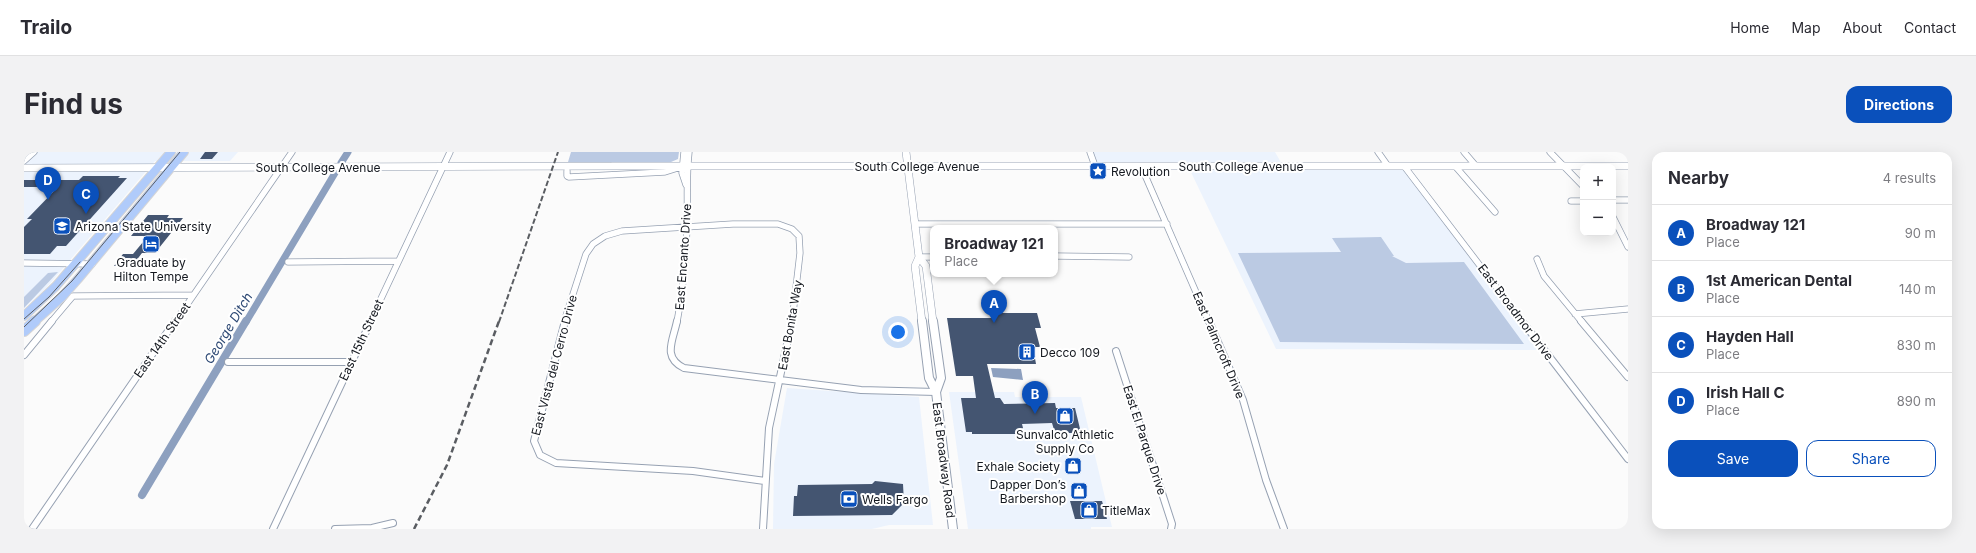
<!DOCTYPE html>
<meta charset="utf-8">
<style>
body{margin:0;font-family:Inter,sans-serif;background:#f2f2f3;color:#2b2b33}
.controls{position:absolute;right:12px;top:12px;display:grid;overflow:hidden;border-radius:8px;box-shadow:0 4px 16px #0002}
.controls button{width:36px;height:36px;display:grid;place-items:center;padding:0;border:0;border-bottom:1px solid #e1e1e2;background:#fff;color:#2b2b33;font:20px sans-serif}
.you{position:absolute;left:874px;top:180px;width:14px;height:14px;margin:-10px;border:3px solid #fff;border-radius:50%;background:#1a73e8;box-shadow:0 0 0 6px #1a73e833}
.badge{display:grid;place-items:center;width:26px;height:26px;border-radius:50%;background:#0a50bb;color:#fff;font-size:13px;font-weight:700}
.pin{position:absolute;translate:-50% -33px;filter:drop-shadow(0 1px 2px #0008)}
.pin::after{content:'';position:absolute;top:21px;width:14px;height:12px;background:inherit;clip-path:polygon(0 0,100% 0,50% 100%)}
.popup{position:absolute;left:906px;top:73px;width:128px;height:52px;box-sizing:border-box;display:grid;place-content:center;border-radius:8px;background:#fff;filter:drop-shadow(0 1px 3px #0005);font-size:13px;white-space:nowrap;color:#7c7c81}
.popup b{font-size:15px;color:#2b2b33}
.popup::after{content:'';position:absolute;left:50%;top:100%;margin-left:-8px;border:8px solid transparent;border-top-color:#fff}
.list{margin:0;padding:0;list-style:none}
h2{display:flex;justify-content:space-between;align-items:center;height:52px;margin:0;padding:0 16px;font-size:17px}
h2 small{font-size:13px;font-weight:400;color:#7c7c81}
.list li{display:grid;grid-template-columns:26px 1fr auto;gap:12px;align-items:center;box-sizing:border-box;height:56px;padding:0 16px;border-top:1px solid #e1e1e2}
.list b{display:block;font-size:15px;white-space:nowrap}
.list p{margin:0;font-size:13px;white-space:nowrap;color:#7c7c81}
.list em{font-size:13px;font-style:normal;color:#7c7c81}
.actions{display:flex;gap:8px;padding:12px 16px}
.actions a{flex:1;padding:9px 0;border:1px solid #0a50bb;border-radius:12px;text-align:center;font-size:14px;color:#0a50bb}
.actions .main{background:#0a50bb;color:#fff}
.map{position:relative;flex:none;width:1604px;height:377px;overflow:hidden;border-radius:12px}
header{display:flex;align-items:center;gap:24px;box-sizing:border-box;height:56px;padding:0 20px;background:#fff;border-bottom:1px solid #e1e1e2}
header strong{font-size:19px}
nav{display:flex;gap:22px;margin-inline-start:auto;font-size:14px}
.intro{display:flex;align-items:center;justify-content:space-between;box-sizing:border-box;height:96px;padding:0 24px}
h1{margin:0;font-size:28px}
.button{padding:10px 18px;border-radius:12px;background:#0a50bb;color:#fff;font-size:14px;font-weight:700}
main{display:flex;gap:24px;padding:0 24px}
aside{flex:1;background:#fff;border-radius:12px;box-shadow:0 4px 16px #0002}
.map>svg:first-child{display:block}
</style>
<header>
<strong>Trailo</strong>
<nav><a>Home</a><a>Map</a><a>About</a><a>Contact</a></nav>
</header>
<div class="intro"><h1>Find us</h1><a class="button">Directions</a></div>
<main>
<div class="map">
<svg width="1604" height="377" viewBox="0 0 1604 377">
<rect width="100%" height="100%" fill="#fbfbfb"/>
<path fill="#ecf3fd" d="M 0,0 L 214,0 L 206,9 L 131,9 L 23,135 L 0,156 Z
M 1066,0 L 1251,0 L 1259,14 L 1380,14 L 1520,198 L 1252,197 L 1164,14 L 1071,14 Z
M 763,236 L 895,245 L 909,373 L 865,373 L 848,377 L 749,377 L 750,312 Z
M 925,240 L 990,240 L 991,245 L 1057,245 L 1088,375 L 1067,375 L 1067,377 L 944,377 Z"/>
<path fill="#bbcae3" d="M 547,0 L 655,0 L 654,7 L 647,10 L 544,10 Z
M 1357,85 L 1370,104 L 1368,104 L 1382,111 L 1440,110 L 1500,192 L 1256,190 L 1214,101 L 1317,100 L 1308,86 Z
M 34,120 L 0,156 L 0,145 L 24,121 Z"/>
<path fill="#8da0bf" d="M 967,216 L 997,217 L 999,228 L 969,225 Z"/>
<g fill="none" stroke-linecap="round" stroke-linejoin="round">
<path stroke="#8da0bf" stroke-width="7" d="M 317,11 L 324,0
M 222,170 L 311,21"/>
<path stroke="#8da0bf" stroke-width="8" d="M 118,343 L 222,169"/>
</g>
<path fill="#445571" d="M 181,0 L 194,0 L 188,7 L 176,7 Z
M 59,24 L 96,24 L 94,26 L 103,26 L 42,94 L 33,94 L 26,102 L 0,102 L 0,75 L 8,67 L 3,67 L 34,35 L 0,35 L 0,28 L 55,28 Z
M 124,63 L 145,63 L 143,66 L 159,66 L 131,101 L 118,101 L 108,114 L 90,114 L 99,102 L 109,102 L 124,84 L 107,84 Z
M 969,161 L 1013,161 L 1017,176 L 1011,176 L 1016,195 L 1009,195 L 1012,212 L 963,212 L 971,246 L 976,246 L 980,252 L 1031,251 L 1032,256 L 1051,256 L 1057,281 L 1031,281 L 1028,271 L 998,272 L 999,276 L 993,282 L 948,282 L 948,280 L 942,280 L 937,246 L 952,246 L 949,224 L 932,224 L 923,166 L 970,166 Z
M 851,329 L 879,332 L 880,351 L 868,363 L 769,364 L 770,344 L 773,344 L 774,333 L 848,332 Z
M 1046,349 L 1078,349 L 1083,367 L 1051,367 Z"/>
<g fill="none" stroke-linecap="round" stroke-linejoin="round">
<defs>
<path id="street-far1" d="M 660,0 L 658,21 L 662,33
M 1066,0 L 1071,14
M 1354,0 L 1364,14
M 1440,0 L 1452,14
M 1526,0 L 1559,34
M 0,9 L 10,0
M 1117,14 L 1185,170
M 1380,14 L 1499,170
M 1431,14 L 1471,60
M 543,19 L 543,24 L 545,25 L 641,20 L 657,15
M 1589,48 L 1604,48
M 1547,49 L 1559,49
M 1589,65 L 1604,95
M 891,72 L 1143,72
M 1031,104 L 1105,105
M 895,105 L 909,105
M 1513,107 L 1520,124 L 1558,170
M 264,110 L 374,109
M 0,111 L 68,112
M 1551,162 L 1604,157
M 27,170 L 49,144 L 169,143
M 151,170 L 268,0
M 346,170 L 426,0
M 540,170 L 562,102 L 569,92 L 581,84 L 598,79 L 709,72 L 754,72 L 768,77 L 775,84 L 776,101 L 768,170
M 653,170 C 659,139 662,106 663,74 C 664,49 662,25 665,0"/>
<path id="street" d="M 541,169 L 510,289 L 516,303 L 532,311 L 669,319 L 741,329
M 653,169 C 649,189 638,205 660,216 L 837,238 L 912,240
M 1185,169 L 1219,248 L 1242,328 L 1260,377
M 1498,169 L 1604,307
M 1557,169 L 1604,225
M 1092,199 L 1148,372 L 1147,377
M 0,203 L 28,169
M 204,210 L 326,210
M 8,377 L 151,169
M 249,377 L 347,169
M 311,377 L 348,376 L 369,371
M 739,377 L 745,276 L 768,169"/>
<path id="secondary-far1" d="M 882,0 L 895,105 L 891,114 L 898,170
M 588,14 L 1604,14
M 0,16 L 593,14
M 895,105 L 902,114 L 909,170"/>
<path id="secondary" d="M 898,169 L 905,226 L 912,240 L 929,377
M 909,169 L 917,226 L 912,240"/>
<path id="primary-far1" d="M 0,164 L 32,134 L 147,0
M 10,170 L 38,145 L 54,127 L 160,0"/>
<path id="primary" d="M 0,179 L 11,169"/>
</defs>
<use href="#street-far1" stroke="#96a1b2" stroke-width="7"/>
<use href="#street" stroke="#96a1b2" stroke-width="8"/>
<use href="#secondary-far1" stroke="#96a1b2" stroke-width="8"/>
<use href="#secondary" stroke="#96a1b2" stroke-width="10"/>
<use href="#primary-far1" stroke="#d5d5d6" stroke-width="10"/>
<use href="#primary" stroke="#d5d5d6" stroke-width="12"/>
<use href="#street-far1" stroke="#fff" stroke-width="5.5"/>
<use href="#street" stroke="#fff" stroke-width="6"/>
<use href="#secondary-far1" stroke="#fff" stroke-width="7"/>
<use href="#secondary" stroke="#fff" stroke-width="8"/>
<use href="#primary-far1" stroke="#b0cbfa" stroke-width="8"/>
<use href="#primary" stroke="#b0cbfa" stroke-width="10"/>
<path stroke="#5a5d62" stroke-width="1" d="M 0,167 L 25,145 L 56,110
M 0,175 L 48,129 L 156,0"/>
<path stroke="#5a5d62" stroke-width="2" stroke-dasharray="5.5 2.5" stroke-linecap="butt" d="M 475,170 L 534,0"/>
<path stroke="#5a5d62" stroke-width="2.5" stroke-dasharray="6 3.5" stroke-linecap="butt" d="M 390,377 L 423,313 L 475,169"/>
</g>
<defs>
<symbol id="sight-square" viewBox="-11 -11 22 22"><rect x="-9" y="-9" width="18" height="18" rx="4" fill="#0a50bb" stroke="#fff"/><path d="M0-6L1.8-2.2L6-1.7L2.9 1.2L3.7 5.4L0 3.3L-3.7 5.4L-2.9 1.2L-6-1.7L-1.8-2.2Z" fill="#fff"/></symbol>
<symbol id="university-square" viewBox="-11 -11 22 22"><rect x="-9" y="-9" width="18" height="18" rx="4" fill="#0a50bb" stroke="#fff"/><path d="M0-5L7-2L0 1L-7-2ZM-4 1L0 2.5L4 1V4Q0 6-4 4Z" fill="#fff"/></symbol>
<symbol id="hotel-square" viewBox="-11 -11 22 22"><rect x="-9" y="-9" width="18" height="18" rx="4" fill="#0a50bb" stroke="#fff"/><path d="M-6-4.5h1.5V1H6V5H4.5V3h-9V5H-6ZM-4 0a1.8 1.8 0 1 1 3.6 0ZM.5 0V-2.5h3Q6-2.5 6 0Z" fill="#fff"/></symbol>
<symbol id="building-square" viewBox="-11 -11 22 22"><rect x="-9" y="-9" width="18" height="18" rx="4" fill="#0a50bb" stroke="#fff"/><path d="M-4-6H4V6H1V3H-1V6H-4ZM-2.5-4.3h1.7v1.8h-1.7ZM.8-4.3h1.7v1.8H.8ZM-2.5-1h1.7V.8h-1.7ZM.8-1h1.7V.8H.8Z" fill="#fff"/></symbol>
<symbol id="shop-square" viewBox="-11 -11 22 22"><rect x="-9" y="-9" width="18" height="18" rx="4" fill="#0a50bb" stroke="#fff"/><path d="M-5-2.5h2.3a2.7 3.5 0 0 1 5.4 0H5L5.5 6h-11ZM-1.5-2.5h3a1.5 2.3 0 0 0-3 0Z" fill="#fff"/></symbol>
<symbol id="bank-square" viewBox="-11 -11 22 22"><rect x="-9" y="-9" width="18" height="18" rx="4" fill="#0a50bb" stroke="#fff"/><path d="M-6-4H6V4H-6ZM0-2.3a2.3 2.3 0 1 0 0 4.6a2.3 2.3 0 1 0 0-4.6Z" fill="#fff"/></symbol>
</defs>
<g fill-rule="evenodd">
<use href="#sight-square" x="1064" y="9" width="20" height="20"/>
<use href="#university-square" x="28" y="64" width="20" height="20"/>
<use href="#hotel-square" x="117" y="82" width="20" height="20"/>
<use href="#building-square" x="993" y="190" width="20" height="20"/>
<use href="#shop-square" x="1031" y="254" width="20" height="20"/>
<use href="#shop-square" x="1039" y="304" width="20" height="20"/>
<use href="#shop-square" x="1045" y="329" width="20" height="20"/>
<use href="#bank-square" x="815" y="337" width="20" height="20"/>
<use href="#shop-square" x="1055" y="348" width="20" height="20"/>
</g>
<g text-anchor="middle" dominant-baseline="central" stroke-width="4" stroke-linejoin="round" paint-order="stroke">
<g font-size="12" fill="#13171e" stroke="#fff">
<text x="893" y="14">South College Avenue</text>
<text x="1217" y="14">South College Avenue</text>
<text x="294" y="15">South College Avenue</text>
<text transform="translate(659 105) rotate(-86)">East Encanto Drive</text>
<text transform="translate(1492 160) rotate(53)">East Broadmor Drive</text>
<text transform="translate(766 173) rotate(-80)">East Bonita Way</text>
<text transform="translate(138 188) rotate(-55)">East 14th Street</text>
<text transform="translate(337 188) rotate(-65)">East 15th Street</text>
<text transform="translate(1195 193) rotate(67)">East Palmcroft Drive</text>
<text transform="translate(530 213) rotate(-75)">East Vista del Cerro Drive</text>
<text transform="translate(1121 288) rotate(72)">East El Parque Drive</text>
<text transform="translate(920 308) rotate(83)">East Broadway Road</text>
</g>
<g font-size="12" fill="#13171e" stroke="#fff" text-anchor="start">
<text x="1087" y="19">Revolution</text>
<text x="51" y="74">Arizona State University</text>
<text x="127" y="110" text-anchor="middle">Graduate by<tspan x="127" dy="14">Hilton Tempe</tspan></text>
<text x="1016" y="200">Decco 109</text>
<text x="1041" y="282" text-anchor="middle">Sunvalco Athletic<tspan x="1041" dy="14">Supply Co</tspan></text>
<text x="1036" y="314" text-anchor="end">Exhale Society</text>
<text x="1042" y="332" text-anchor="end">Dapper Don’s<tspan x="1042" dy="14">Barbershop</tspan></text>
<text x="838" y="347">Wells Fargo</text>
<text x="1078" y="358">TitleMax</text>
</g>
<g font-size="13" font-style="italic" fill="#2e4974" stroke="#fff">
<text transform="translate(204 176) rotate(-59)">George Ditch</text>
</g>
</g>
</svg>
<div class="controls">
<button>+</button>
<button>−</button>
</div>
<div class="you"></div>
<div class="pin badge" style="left:970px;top:171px">A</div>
<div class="popup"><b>Broadway 121</b>Place</div>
<div class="pin badge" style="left:1011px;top:262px">B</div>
<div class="pin badge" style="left:62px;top:62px">C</div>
<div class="pin badge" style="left:24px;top:48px">D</div>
</div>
<aside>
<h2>Nearby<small>4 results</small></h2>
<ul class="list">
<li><span class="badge">A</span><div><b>Broadway 121</b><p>Place</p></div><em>90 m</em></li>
<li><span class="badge">B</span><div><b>1st American Dental</b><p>Place</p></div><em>140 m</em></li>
<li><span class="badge">C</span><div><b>Hayden Hall</b><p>Place</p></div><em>830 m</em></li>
<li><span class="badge">D</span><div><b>Irish Hall C</b><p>Place</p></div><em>890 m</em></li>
</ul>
<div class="actions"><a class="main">Save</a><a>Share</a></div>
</aside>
</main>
